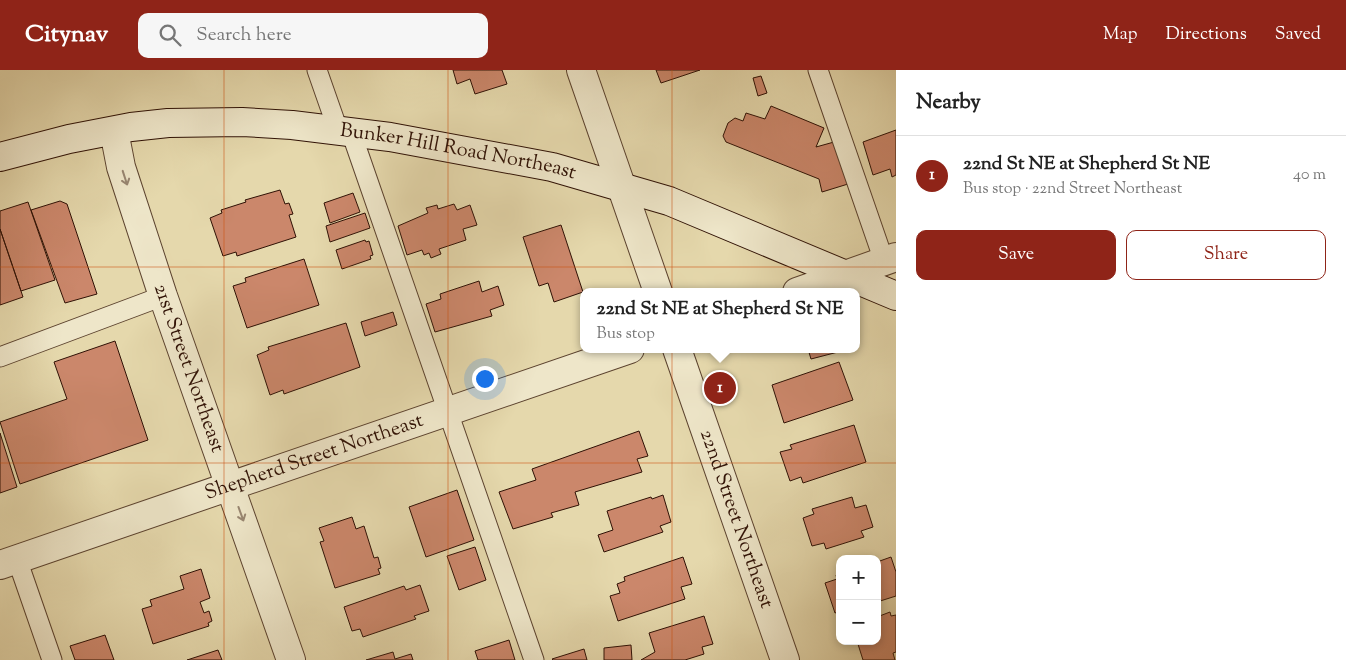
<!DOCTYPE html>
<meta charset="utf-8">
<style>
body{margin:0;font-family:"Sorts Mill Goudy",serif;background:#f6f6f6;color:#222}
.controls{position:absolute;right:15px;bottom:15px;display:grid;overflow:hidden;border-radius:10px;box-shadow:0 2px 8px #0003}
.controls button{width:45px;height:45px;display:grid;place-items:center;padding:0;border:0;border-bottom:1px solid #e0e0e0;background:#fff;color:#222;font:25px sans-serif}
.you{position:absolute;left:484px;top:308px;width:18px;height:18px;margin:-12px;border:4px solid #fff;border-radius:50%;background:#1a73e8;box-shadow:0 0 0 8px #1a73e833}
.badge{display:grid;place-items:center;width:32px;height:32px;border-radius:50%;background:#8f2418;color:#fff;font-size:16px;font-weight:700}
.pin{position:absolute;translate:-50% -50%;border:2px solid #fff;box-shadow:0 1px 5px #0006}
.popup{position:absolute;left:580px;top:218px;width:280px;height:65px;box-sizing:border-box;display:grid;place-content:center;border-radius:10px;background:#fff;filter:drop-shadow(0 1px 4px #0005);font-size:16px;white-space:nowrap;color:#767676}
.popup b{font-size:19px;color:#222}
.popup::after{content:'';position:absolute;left:50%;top:100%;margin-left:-10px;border:10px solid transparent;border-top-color:#fff}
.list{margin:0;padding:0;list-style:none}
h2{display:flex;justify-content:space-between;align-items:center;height:65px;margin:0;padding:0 20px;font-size:21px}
h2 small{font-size:16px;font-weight:400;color:#767676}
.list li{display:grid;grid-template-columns:32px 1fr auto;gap:15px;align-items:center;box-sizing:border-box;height:80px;padding:0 20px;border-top:1px solid #e0e0e0}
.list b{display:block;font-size:19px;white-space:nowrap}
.list p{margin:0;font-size:16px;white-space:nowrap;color:#767676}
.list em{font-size:16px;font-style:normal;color:#767676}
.actions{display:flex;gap:10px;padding:15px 20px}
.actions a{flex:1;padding:11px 0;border:1px solid #8f2418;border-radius:10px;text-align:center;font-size:18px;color:#8f2418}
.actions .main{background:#8f2418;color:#fff}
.icon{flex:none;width:28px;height:28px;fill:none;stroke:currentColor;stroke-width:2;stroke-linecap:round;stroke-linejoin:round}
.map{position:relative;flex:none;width:896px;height:590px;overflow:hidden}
header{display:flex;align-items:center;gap:30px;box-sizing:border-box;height:70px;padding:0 25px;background:#8f2418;color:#fff}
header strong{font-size:24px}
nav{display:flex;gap:28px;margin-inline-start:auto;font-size:18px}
.search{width:350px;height:45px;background:#f6f6f6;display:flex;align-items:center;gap:12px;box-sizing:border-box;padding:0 18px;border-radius:10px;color:#767676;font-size:19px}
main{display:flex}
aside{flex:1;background:#fff}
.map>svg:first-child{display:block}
</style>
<header>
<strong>Citynav</strong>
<div class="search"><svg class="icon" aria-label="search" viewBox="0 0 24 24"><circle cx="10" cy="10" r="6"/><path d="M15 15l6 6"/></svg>Search here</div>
<nav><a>Map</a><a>Directions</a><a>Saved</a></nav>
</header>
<main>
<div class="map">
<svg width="896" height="590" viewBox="0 0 896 590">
<rect width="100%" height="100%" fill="#e5d8ac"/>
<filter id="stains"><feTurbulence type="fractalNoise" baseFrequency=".004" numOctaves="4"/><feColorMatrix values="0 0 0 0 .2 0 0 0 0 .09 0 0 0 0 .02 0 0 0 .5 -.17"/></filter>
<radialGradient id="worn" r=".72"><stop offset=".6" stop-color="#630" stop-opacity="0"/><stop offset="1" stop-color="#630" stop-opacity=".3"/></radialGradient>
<path fill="#cb876b" stroke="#2f1105" d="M 453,0 L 502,0 L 507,14 L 475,24 L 470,9 L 457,14 Z
M 656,0 L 700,0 L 661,13 Z
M 761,6 L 767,23 L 758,26 L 753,8 Z
M 771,36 L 824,58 L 816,77 L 834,72 L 848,114 L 822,122 L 819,109 L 726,72 L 723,66 L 728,53 L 735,48 L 743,51 L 746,43 L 765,49 Z
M 896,60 L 896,105 L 892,107 L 890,99 L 873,105 L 863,72 Z
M 280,120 L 285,134 L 289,133 L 293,144 L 289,145 L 296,167 L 237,186 L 236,182 L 223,186 L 210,148 L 222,143 L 221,140 L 246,132 L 245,130 Z
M 353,123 L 360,142 L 330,153 L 324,133 Z
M 60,131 L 67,134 L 97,224 L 65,233 L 31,140 Z
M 28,132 L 55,210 L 21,221 L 0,159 L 0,141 Z
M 454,134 L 457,140 L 470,135 L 477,155 L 463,159 L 466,170 L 439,179 L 441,184 L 431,188 L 429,183 L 424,185 L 422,180 L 407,185 L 398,156 L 428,143 L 426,138 L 437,135 L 438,139 Z
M 365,143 L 370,158 L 330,172 L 326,156 Z
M 561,155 L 583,222 L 554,232 L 548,213 L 539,216 L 523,167 Z
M 0,159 L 23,227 L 0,235 Z
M 365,170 L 366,172 L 369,171 L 373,185 L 370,186 L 371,189 L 342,199 L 336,180 Z
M 304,189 L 319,235 L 247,258 L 233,216 L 246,212 L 245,208 Z
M 479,211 L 482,222 L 498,216 L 504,235 L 490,240 L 492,246 L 435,262 L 426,234 L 441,229 L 440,224 Z
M 393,242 L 397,255 L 365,266 L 361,252 Z
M 346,253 L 360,297 L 284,324 L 283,320 L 270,325 L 257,285 L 269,280 L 268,277 Z
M 115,271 L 148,370 L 20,414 L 0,352 L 67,329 L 54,292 Z
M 808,279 L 838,279 L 838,282 L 811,289 Z
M 839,292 L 853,330 L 784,353 L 772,315 Z
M 854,355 L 866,392 L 803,413 L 801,407 L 790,411 L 780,382 L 792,379 L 790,375 Z
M 639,361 L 648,386 L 637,389 L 642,402 L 575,422 L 579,435 L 551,443 L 553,447 L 513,459 L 499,422 L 536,410 L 532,399 Z
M 0,363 L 17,417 L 0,423 Z
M 457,420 L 474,470 L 426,487 L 409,437 Z
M 663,425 L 671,452 L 660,456 L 663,462 L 604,482 L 598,465 L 613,460 L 607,441 L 651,427 L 652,429 Z
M 852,427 L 855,438 L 866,435 L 873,457 L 861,461 L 864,467 L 826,479 L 824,473 L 812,476 L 803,448 L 814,444 L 812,439 Z
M 352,447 L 356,459 L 364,456 L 374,488 L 378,487 L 381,498 L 378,499 L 380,504 L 335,518 L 320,472 L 324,471 L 319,458 Z
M 475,477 L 486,510 L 459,520 L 447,486 Z
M 683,487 L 692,514 L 681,517 L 685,529 L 618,551 L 610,526 L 620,523 L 617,514 L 625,511 L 624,507 Z
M 891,487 L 896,502 L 896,526 L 877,532 L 877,492 Z
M 201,499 L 210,528 L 200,532 L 204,543 L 209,541 L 212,551 L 208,553 L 209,556 L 153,574 L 142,539 L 152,536 L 150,530 L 184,519 L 180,506 Z
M 840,504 L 840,541 L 835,543 L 825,513 L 837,509 L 836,505 Z
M 420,515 L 429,541 L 414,546 L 416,549 L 363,567 L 360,559 L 352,561 L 344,537 L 404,516 L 406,520 Z
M 890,542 L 891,546 L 896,545 L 896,582 L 893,583 L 895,590 L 863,590 L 857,571 L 877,571 L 877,547 Z
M 704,546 L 713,574 L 702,577 L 704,584 L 685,590 L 641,590 L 655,582 L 649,563 Z
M 105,565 L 114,590 L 75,590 L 70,576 Z
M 509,570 L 515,590 L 478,590 L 475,581 Z
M 631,575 L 632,590 L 604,590 L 604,578 Z
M 584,579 L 587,590 L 553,590 L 552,589 Z
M 218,580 L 222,590 L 187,590 Z
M 393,582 L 395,589 L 411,584 L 413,590 L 366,590 Z"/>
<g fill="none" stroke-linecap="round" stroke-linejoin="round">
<defs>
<path id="lane" d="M 317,0 L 338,60
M 818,0 L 884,191
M 351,62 L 534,590
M 0,287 L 163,226
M 17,489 L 52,590"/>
<g id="street">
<path d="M 581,0 L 658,222"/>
<path id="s1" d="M 114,61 L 121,97 L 163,226 L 291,590"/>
<path d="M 797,222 L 896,187"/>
<path id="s2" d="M 677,279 L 785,590"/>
<path id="s3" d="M 0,495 L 630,279"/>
</g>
<g id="secondary">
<path id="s4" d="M 0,87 L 69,69 L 131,57 L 168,53 L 242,52 L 292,55 L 390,67 L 552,97 L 669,131 L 896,226"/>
</g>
</defs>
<use href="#lane" stroke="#5c432f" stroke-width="21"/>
<use href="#street" stroke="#5c432f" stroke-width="30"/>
<use href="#secondary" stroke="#2f1105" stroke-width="30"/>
<use href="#lane" stroke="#eee6c9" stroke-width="19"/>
<use href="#street" stroke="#eee6c9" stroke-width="28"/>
<use href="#secondary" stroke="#eee6c9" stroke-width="28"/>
</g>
<defs><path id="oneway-shaft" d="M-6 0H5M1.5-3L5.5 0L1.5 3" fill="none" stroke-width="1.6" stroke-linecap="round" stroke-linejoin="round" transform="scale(1.25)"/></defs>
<g stroke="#988671">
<use href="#oneway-shaft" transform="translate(125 108) rotate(72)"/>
<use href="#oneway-shaft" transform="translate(241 444) rotate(70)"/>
</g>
<path fill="none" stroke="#cc4e0b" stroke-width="1" stroke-opacity="0.55" d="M 224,0 L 224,590M 448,0 L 448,590M 672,0 L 672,590M 0,197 L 896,197M 0,393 L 896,393"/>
<g text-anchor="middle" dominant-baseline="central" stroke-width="4.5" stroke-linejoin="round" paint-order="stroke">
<g font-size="20" fill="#2f1105" stroke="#eee6c9">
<text stroke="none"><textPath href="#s4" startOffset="464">Bunker Hill Road Northeast</textPath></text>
<text stroke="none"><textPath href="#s1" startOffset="249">21st Street Northeast</textPath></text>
<text stroke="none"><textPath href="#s3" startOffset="332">Shepherd Street Northeast</textPath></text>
<text stroke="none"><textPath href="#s2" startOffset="180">22nd Street Northeast</textPath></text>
</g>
</g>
<rect width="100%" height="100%" filter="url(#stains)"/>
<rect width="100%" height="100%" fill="url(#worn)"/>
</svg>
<div class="controls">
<button>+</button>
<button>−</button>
</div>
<div class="you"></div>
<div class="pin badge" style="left:720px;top:318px">1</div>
<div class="popup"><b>22nd St NE at Shepherd St NE</b>Bus stop</div>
</div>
<aside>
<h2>Nearby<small></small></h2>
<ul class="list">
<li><span class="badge">1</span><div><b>22nd St NE at Shepherd St NE</b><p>Bus stop · 22nd Street Northeast</p></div><em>40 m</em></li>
</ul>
<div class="actions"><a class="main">Save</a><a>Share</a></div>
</aside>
</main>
